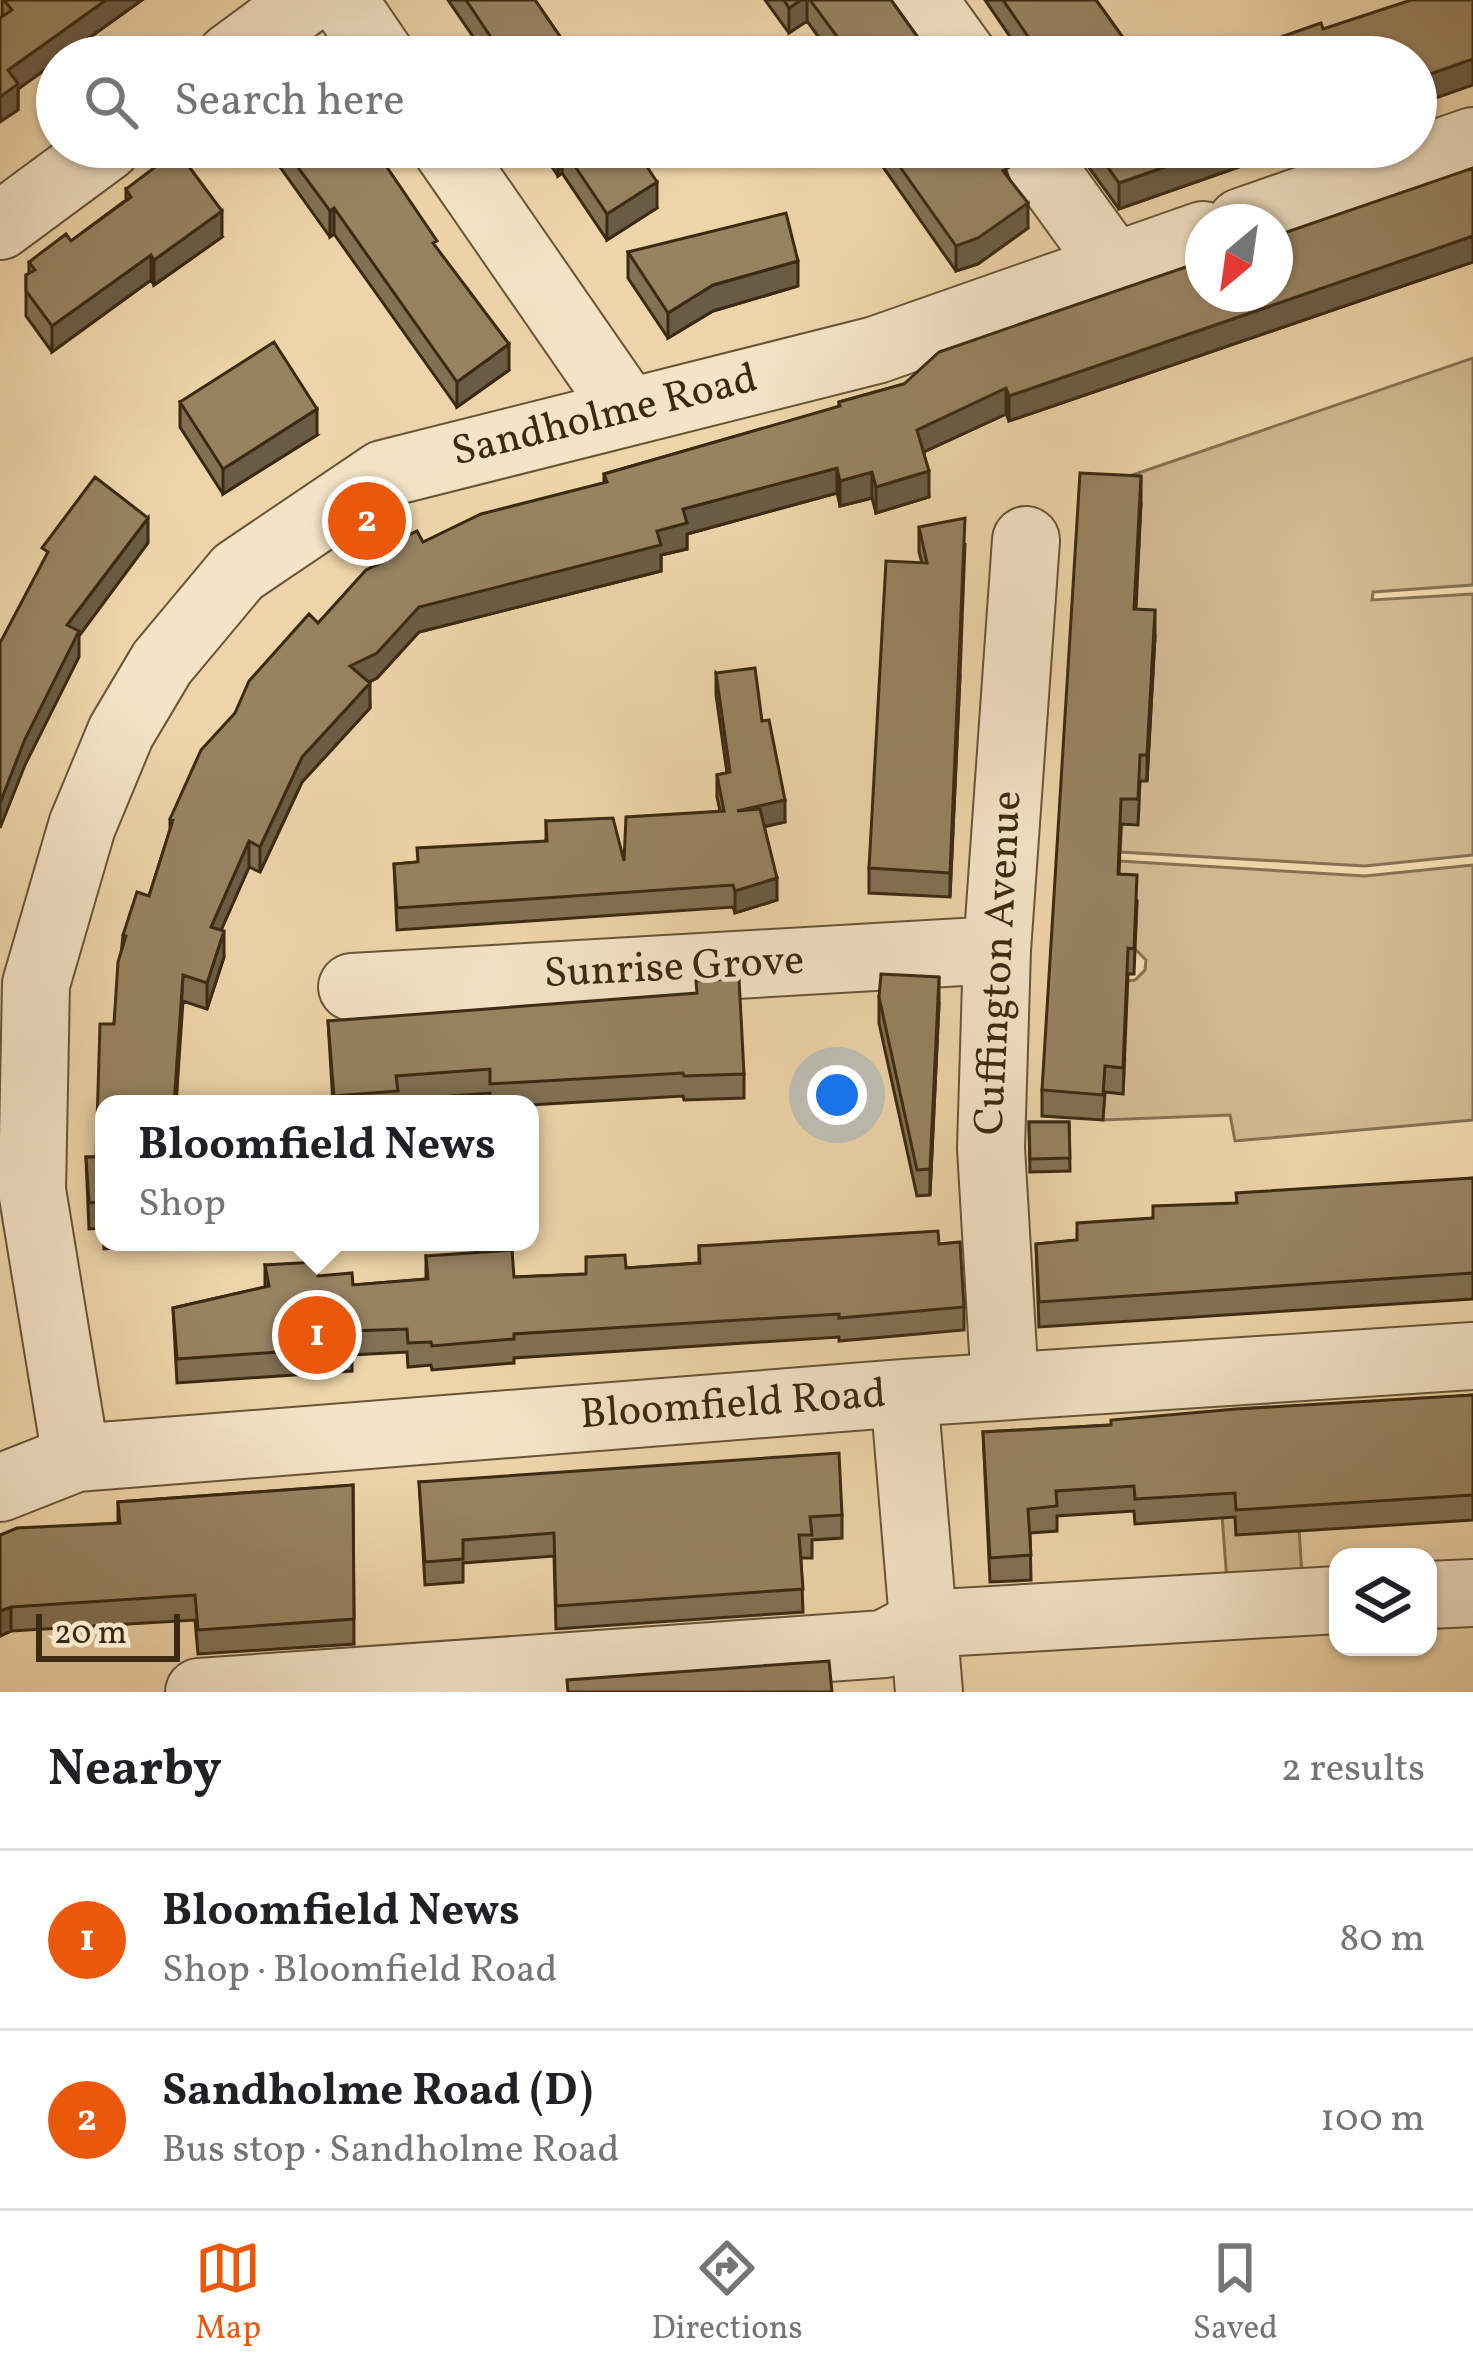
<!DOCTYPE html>
<meta charset="utf-8">
<style>
body{margin:0;font-family:Vollkorn,serif;background:#f2f2f2;color:#202124}
.controls{position:absolute;right:36px;bottom:36px;display:grid;overflow:hidden;border-radius:24px;box-shadow:0 3px 9px #0004}
.controls button{width:108px;height:108px;display:grid;place-items:center;padding:0;border:0;border-bottom:3px solid #e0e0e0;background:#fff;color:#202124;font:60px sans-serif}
.compass{position:absolute;left:1185px;top:204px;width:108px;height:108px;border-radius:50%;background:#fff;box-shadow:0 3px 9px #0004;rotate:209deg}
.scale{position:absolute;left:36px;bottom:30px;width:144px;box-sizing:border-box;padding-left:12px;border:6px solid #3b2a13;border-top:0;font-size:33px;line-height:42px;white-space:nowrap;color:#3b2a13;-webkit-text-stroke:9px #f4e4c7;paint-order:stroke}
.you{position:absolute;left:837px;top:1095px;width:42px;height:42px;margin:-30px;border:9px solid #fff;border-radius:50%;background:#1a73e8;box-shadow:0 0 0 18px #1a73e833}
.badge{display:grid;place-items:center;width:78px;height:78px;border-radius:50%;background:#ea580c;color:#fff;font-size:39px;font-weight:700}
.pin{position:absolute;translate:-50% -50%;border:6px solid #fff;box-shadow:0 3px 12px #0006}
.popup{position:absolute;left:95px;top:1095px;width:444px;height:156px;box-sizing:border-box;display:grid;place-content:center;border-radius:24px;background:#fff;filter:drop-shadow(0 3px 9px #0005);font-size:39px;white-space:nowrap;color:#757577}
.popup b{font-size:45px;color:#202124}
.popup::after{content:'';position:absolute;left:50%;top:100%;margin-left:-24px;border:24px solid transparent;border-top-color:#fff}
.list{margin:0;padding:0;list-style:none}
h2{display:flex;justify-content:space-between;align-items:center;height:156px;margin:0;padding:0 48px;font-size:51px}
h2 small{font-size:39px;font-weight:400;color:#757577}
.list li{display:grid;grid-template-columns:78px 1fr auto;gap:36px;align-items:center;box-sizing:border-box;height:180px;padding:0 48px;border-top:3px solid #e0e0e0}
.list b{display:block;font-size:45px;white-space:nowrap}
.list p{margin:0;font-size:39px;white-space:nowrap;color:#757577}
.list em{font-size:39px;font-style:normal;color:#757577}
.icon{flex:none;width:66px;height:66px;fill:none;stroke:currentColor;stroke-width:2;stroke-linecap:round;stroke-linejoin:round}
.map{position:relative;flex:none;width:1473px;height:1692px;overflow:hidden}
.search{position:absolute;background:#fff;box-shadow:0 3px 9px #0004;left:36px;right:36px;top:36px;height:132px;display:flex;align-items:center;gap:30px;box-sizing:border-box;padding:0 42px;border-radius:66px;color:#757577;font-size:45px}
.sheet{height:516px;background:#fff}
nav{display:flex;justify-content:space-around;align-items:center;box-sizing:border-box;height:168px;border-top:3px solid #e0e0e0;background:#fff;font-size:33px;color:#757577}
nav a{display:grid;justify-items:center;gap:6px}
nav .on{color:#ea580c}
.map>svg:first-child{display:block}
</style>
<div class="map">
<svg width="1473" height="1692" viewBox="0 0 1473 1692">
<rect width="100%" height="100%" fill="#eed5a9"/>
<filter id="stains"><feTurbulence type="fractalNoise" baseFrequency=".00167" numOctaves="4"/><feColorMatrix values="0 0 0 0 .2 0 0 0 0 .09 0 0 0 0 .02 0 0 0 .5 -.17"/></filter>
<radialGradient id="worn" r=".72"><stop offset=".6" stop-color="#630" stop-opacity="0"/><stop offset="1" stop-color="#630" stop-opacity=".3"/></radialGradient>
<path fill="#d0b890" stroke="#867152" stroke-width="3" d="M 1473,358 L 1473,585 L 1373,592 L 1372,600 L 1473,594 L 1473,855 L 1365,866 L 1120,852 L 1122,824 L 1137,824 L 1139,809 L 1134,635 L 1080,493 Z
M 1119,861 L 1365,876 L 1473,865 L 1473,1120 L 1235,1141 L 1230,1115 L 1103,1120 L 1105,1092 L 1123,1093 L 1125,1059 L 1107,1056 L 1112,987 L 1127,988 L 1127,981 L 1135,980 L 1145,970 L 1146,960 L 1136,950 L 1113,949 L 1136,927 L 1137,901 L 1118,899 Z
M 1297,1497 L 1303,1591 L 1228,1595 L 1221,1502 Z"/>
<g fill="none" stroke-linecap="round" stroke-linejoin="round">
<defs>
<path id="minor" d="M 343,0 L 382,57
M 923,0 L 964,57
M 230,57 L 307,0
M 445,147 L 627,410
M 1028,147 L 1114,266
M 1241,222 L 1473,141
M 0,226 L 107,147
M 352,987 L 997,950
M 1005,1386 L 991,1148 L 997,950 L 1026,540
M 904,1393 L 929,1692
M 76,1458 L 32,1190 L 36,984 L 82,826 L 121,732 L 162,663 L 238,572 L 383,474 L 876,350 L 1203,235
M 0,1488 L 76,1458 L 904,1393 L 1473,1356
M 1428,1595 L 1473,1593
M 199,1692 L 884,1644 L 922,1624 L 1338,1600"/>
</defs>
<use href="#minor" stroke="#685538" stroke-width="70"/>
<use href="#minor" stroke="#f4e4c7" stroke-width="66"/>
</g>
<path fill="#837153" stroke="#3b2a13" stroke-width="3" d="M 2,0 L 142,0 L 18,89 L 18,110 L 2,17 Z
M 448,0 L 535,0 L 574,57 L 487,57 Z
M 765,0 L 891,0 L 932,57 L 833,57 L 807,21 L 789,33 Z
M 985,0 L 1096,0 L 1137,57 L 1024,57 Z
M 275,147 L 382,147 L 382,160 L 509,370 L 457,407 L 334,234 L 330,237 L 275,160 Z
M 539,147 L 634,147 L 657,208 L 607,240 L 562,173 L 558,176 Z
M 869,147 L 997,147 L 1028,228 L 978,264 L 956,271 Z
M 1074,147 L 1296,147 L 1119,209 Z
M 1473,168 L 1473,262 L 1009,421 L 1006,414 L 924,452 L 929,497 L 876,513 L 872,498 L 840,506 L 837,493 L 687,534 L 687,549 L 661,555 L 661,571 L 419,632 L 377,678 L 369,682 L 370,708 L 302,782 L 260,872 L 249,867 L 221,930 L 224,957 L 207,1009 L 183,1001 L 176,1104 L 104,1104 L 104,1242 L 186,1243 L 104,1249 L 103,1228 L 89,1229 L 86,1157 L 96,1157 L 114,1024 L 123,935 L 149,896 L 170,830 L 170,819 L 318,623 L 379,564 L 379,549 L 423,542 L 604,483 L 604,474 L 839,407 L 839,402 L 904,384 Z
M 126,189 L 222,237 L 154,285 L 151,280 L 52,352 L 26,316 L 26,275 L 29,274 L 29,262 L 71,241 L 126,200 Z
M 628,252 L 798,286 L 713,311 L 668,338 L 628,278 Z
M 180,402 L 317,435 L 223,494 L 180,427 Z
M 1141,502 L 1136,609 L 1155,636 L 1147,781 L 1140,781 L 1138,825 L 1121,824 L 1119,874 L 1137,901 L 1134,974 L 1128,974 L 1123,1094 L 1105,1092 L 1103,1120 L 1042,1116 L 1042,1090 Z
M 919,527 L 960,676 L 950,897 L 869,893 L 869,868 L 922,563 L 919,552 Z
M 716,673 L 762,721 L 785,822 L 764,827 L 777,900 L 735,913 L 733,907 L 397,930 L 394,864 L 417,862 L 546,841 L 546,821 L 624,861 L 720,811 L 717,797 L 717,775 L 727,773 L 716,695 Z
M 879,997 L 939,1003 L 930,1195 L 917,1196 L 879,1023 Z
M 328,1021 L 744,1074 L 744,1098 L 684,1100 L 683,1096 L 530,1105 L 490,1104 L 490,1093 L 398,1100 L 398,1104 L 333,1104 Z
M 1029,1122 L 1069,1122 L 1070,1171 L 1030,1172 Z
M 1473,1178 L 1473,1299 L 1039,1327 L 1036,1244 L 1077,1240 L 1153,1218 L 1236,1203 Z
M 939,1244 L 964,1307 L 964,1330 L 839,1341 L 839,1337 L 514,1358 L 514,1363 L 432,1370 L 431,1365 L 408,1367 L 407,1352 L 352,1355 L 352,1371 L 177,1383 L 173,1308 L 265,1287 L 265,1265 L 353,1285 L 426,1279 L 426,1256 L 514,1277 L 586,1274 L 626,1268 L 699,1263 L 699,1246 Z
M 1473,1395 L 1473,1520 L 1236,1535 L 1235,1517 L 1135,1524 L 1134,1511 L 1057,1516 L 1057,1531 L 1030,1533 L 1031,1580 L 990,1582 L 983,1432 L 1111,1425 Z
M 419,1482 L 842,1515 L 842,1538 L 812,1540 L 812,1558 L 801,1558 L 803,1612 L 556,1629 L 554,1556 L 463,1563 L 463,1582 L 425,1585 Z
M 353,1485 L 354,1644 L 198,1654 L 195,1620 L 11,1631 L 0,1636 L 0,1535 L 118,1523 L 118,1502 Z"/>
<path fill="#6a5c44" stroke="#3b2a13" stroke-width="3" d="M 106,0 L 142,0 L 62,57 L 57,57 L 57,61 L 18,89 L 18,110 L 0,122 L 0,97 L 8,70 Z
M 801,0 L 807,0 L 807,21 L 789,33 L 789,8 Z
M 1473,59 L 1473,85 L 1416,105 L 1416,79 Z
M 562,147 L 562,173 L 558,176 L 558,150 Z
M 1222,147 L 1296,147 L 1119,209 L 1119,183 Z
M 657,182 L 657,208 L 607,240 L 607,214 Z
M 1028,203 L 1028,228 L 978,264 L 956,271 L 956,246 Z
M 334,208 L 334,234 L 330,237 L 330,211 Z
M 222,211 L 222,237 L 154,285 L 154,260 Z
M 1473,236 L 1473,262 L 1009,421 L 1009,396 Z
M 151,255 L 151,280 L 52,352 L 52,326 Z
M 798,261 L 798,286 L 713,311 L 668,338 L 668,313 L 713,285 Z
M 509,344 L 509,370 L 457,407 L 457,382 Z
M 1006,388 L 1006,414 L 917,455 L 917,430 Z
M 317,409 L 317,435 L 223,494 L 223,469 Z
M 837,468 L 837,493 L 687,534 L 687,549 L 661,555 L 661,571 L 419,632 L 377,678 L 350,691 L 350,666 L 419,607 L 657,531 L 683,509 Z
M 929,471 L 929,497 L 876,513 L 876,487 Z
M 872,472 L 872,498 L 840,506 L 840,481 Z
M 1141,476 L 1141,502 L 1134,635 L 1134,609 Z
M 148,518 L 148,543 L 79,636 L 79,657 L 25,765 L 0,828 L 0,803 L 67,625 Z
M 965,543 L 960,676 L 950,897 L 950,873 Z
M 1155,610 L 1155,636 L 1147,781 L 1147,755 Z
M 370,683 L 370,708 L 302,782 L 260,872 L 260,847 L 302,757 Z
M 785,800 L 785,822 L 737,832 L 737,811 Z
M 249,841 L 249,867 L 211,953 L 211,927 Z
M 777,878 L 777,900 L 735,913 L 735,891 Z
M 224,931 L 224,957 L 207,1009 L 207,983 Z
M 183,975 L 176,1104 L 174,1104 Z
M 939,977 L 939,1003 L 930,1195 L 930,1169 Z
M 11,1607 L 11,1631 L 0,1636 L 0,1611 Z"/>
<path fill="#988361" stroke="#3b2a13" stroke-width="3" d="M 4,0 L 106,0 L 8,70 L 18,84 L 0,97 L 0,18 L 12,10 Z
M 466,0 L 535,0 L 574,57 L 496,57 L 491,49 L 496,45 Z
M 784,0 L 801,0 L 789,8 Z
M 810,0 L 891,0 L 932,57 L 846,57 L 850,54 Z
M 1003,0 L 1096,0 L 1137,57 L 1042,57 Z
M 1411,0 L 1473,0 L 1473,59 L 1416,79 L 1416,57 L 1195,57 L 1247,38 L 1250,48 L 1321,23 L 1323,29 Z
M 283,147 L 382,147 L 376,151 L 437,241 L 433,243 L 509,344 L 457,382 L 334,208 L 330,211 Z
M 556,147 L 634,147 L 657,182 L 607,214 L 562,147 L 558,150 Z
M 886,147 L 997,147 L 1011,166 L 1003,171 L 1028,203 L 978,238 L 956,246 Z
M 1093,147 L 1222,147 L 1119,183 Z
M 171,155 L 179,164 L 184,160 L 222,211 L 154,260 L 151,255 L 52,326 L 26,291 L 26,275 L 35,270 L 29,262 L 66,234 L 71,241 L 131,197 L 126,189 Z
M 1473,168 L 1473,236 L 1009,396 L 1006,388 L 917,430 L 929,471 L 876,487 L 872,472 L 840,481 L 837,468 L 683,509 L 687,523 L 657,531 L 661,545 L 419,607 L 377,653 L 350,666 L 370,683 L 302,757 L 260,847 L 249,841 L 211,927 L 224,931 L 207,983 L 183,975 L 174,1104 L 104,1104 L 104,1220 L 103,1202 L 89,1203 L 86,1157 L 96,1157 L 100,1024 L 114,1024 L 118,962 L 126,936 L 123,935 L 137,892 L 149,896 L 173,820 L 170,819 L 201,750 L 235,713 L 249,681 L 309,614 L 318,623 L 366,570 L 385,561 L 379,549 L 417,531 L 423,542 L 481,514 L 607,482 L 604,474 L 840,406 L 839,402 L 904,384 L 939,352 L 1203,261 L 1203,294 L 1275,294 L 1275,236 Z
M 786,213 L 798,261 L 713,285 L 668,313 L 628,252 Z
M 274,342 L 317,409 L 223,469 L 180,402 Z
M 1080,473 L 1141,476 L 1134,609 L 1155,610 L 1147,755 L 1140,755 L 1138,799 L 1121,799 L 1118,874 L 1137,875 L 1134,949 L 1128,948 L 1123,1068 L 1105,1066 L 1103,1095 L 1042,1090 Z
M 95,477 L 148,518 L 67,625 L 79,631 L 25,739 L 0,803 L 0,643 L 48,552 L 42,548 Z
M 965,518 L 950,873 L 869,868 L 886,561 L 927,563 L 919,527 Z
M 755,668 L 762,721 L 769,720 L 785,800 L 737,811 L 760,809 L 777,878 L 735,891 L 733,885 L 397,908 L 394,864 L 418,862 L 417,848 L 547,841 L 546,821 L 613,818 L 624,861 L 626,817 L 724,811 L 717,775 L 730,772 L 716,673 Z
M 881,974 L 939,977 L 930,1169 L 917,1170 L 879,997 Z
M 739,978 L 744,1074 L 684,1076 L 683,1073 L 490,1084 L 490,1069 L 396,1076 L 398,1091 L 334,1096 L 328,1021 L 697,993 L 696,981 Z
M 1029,1122 L 1069,1122 L 1070,1158 L 1030,1159 Z
M 1473,1178 L 1473,1273 L 1039,1302 L 1036,1244 L 1077,1240 L 1077,1223 L 1153,1218 L 1153,1206 L 1237,1203 L 1236,1193 Z
M 938,1231 L 939,1244 L 960,1242 L 964,1307 L 839,1318 L 839,1314 L 514,1334 L 514,1339 L 432,1346 L 431,1342 L 408,1343 L 407,1329 L 351,1331 L 352,1347 L 177,1359 L 173,1308 L 269,1286 L 265,1265 L 316,1262 L 318,1276 L 352,1273 L 353,1285 L 428,1279 L 426,1256 L 512,1250 L 514,1277 L 586,1274 L 586,1257 L 625,1255 L 626,1268 L 700,1263 L 699,1246 Z
M 1473,1395 L 1473,1495 L 1236,1510 L 1235,1493 L 1135,1499 L 1134,1486 L 1056,1491 L 1057,1506 L 1028,1509 L 1031,1555 L 990,1558 L 983,1432 L 1111,1425 L 1111,1420 L 1236,1409 Z
M 839,1453 L 842,1515 L 810,1517 L 812,1535 L 799,1535 L 803,1589 L 556,1606 L 554,1533 L 463,1540 L 463,1559 L 425,1562 L 419,1482 Z
M 353,1485 L 354,1619 L 198,1630 L 195,1595 L 11,1607 L 0,1611 L 0,1535 L 17,1528 L 120,1523 L 118,1502 Z
M 829,1661 L 832,1692 L 568,1692 L 567,1680 Z"/>
<g text-anchor="middle" dominant-baseline="central" stroke-width="10" stroke-linejoin="round" paint-order="stroke">
<g font-size="42" fill="#3b2a13" stroke="#f4e4c7">
<text transform="translate(605 417) rotate(-14)">Sandholme Road</text>
<text transform="translate(1000 963) rotate(-87)">Cuffington Avenue</text>
<text transform="translate(674 969) rotate(-3)">Sunrise Grove</text>
<text transform="translate(733 1406) rotate(-4)">Bloomfield Road</text>
</g>
</g>
<rect width="100%" height="100%" filter="url(#stains)"/>
<rect width="100%" height="100%" fill="url(#worn)"/>
</svg>
<div class="controls">
<button><svg class="icon" aria-label="layers" viewBox="0 0 24 24"><path d="M12 4l9 5-9 5-9-5zM3 14l9 5 9-5"/></svg></button>
</div>
<svg class="compass" viewBox="-18 -18 36 36"><path d="M0-13l5 13h-10z" fill="#e53935"/><path d="M0 13l5-13h-10z" fill="#757577"/></svg>
<div class="scale">20 m</div>
<div class="you"></div>
<div class="pin badge" style="left:317px;top:1335px">1</div>
<div class="popup"><b>Bloomfield News</b>Shop</div>
<div class="pin badge" style="left:367px;top:521px">2</div>
<div class="search"><svg class="icon" aria-label="search" viewBox="0 0 24 24"><circle cx="10" cy="10" r="6"/><path d="M15 15l6 6"/></svg>Search here</div>
</div>
<section class="sheet">
<h2>Nearby<small>2 results</small></h2>
<ul class="list">
<li><span class="badge">1</span><div><b>Bloomfield News</b><p>Shop · Bloomfield Road</p></div><em>80 m</em></li>
<li><span class="badge">2</span><div><b>Sandholme Road (D)</b><p>Bus stop · Sandholme Road</p></div><em>100 m</em></li>
</ul>
</section>
<nav>
<a class="on"><svg class="icon" aria-label="map" viewBox="0 0 24 24"><path d="M3 6l6-2 6 2 6-2v14l-6 2-6-2-6 2zM9 4v14M15 6v14"/></svg>Map</a>
<a><svg class="icon" aria-label="directions" viewBox="0 0 24 24"><path d="M12 3l9 9-9 9-9-9zM9 14v-3h6M13 9l2 2-2 2"/></svg>Directions</a>
<a><svg class="icon" aria-label="saved" viewBox="0 0 24 24"><path d="M7 4h10v16l-5-4-5 4z"/></svg>Saved</a>
</nav>
